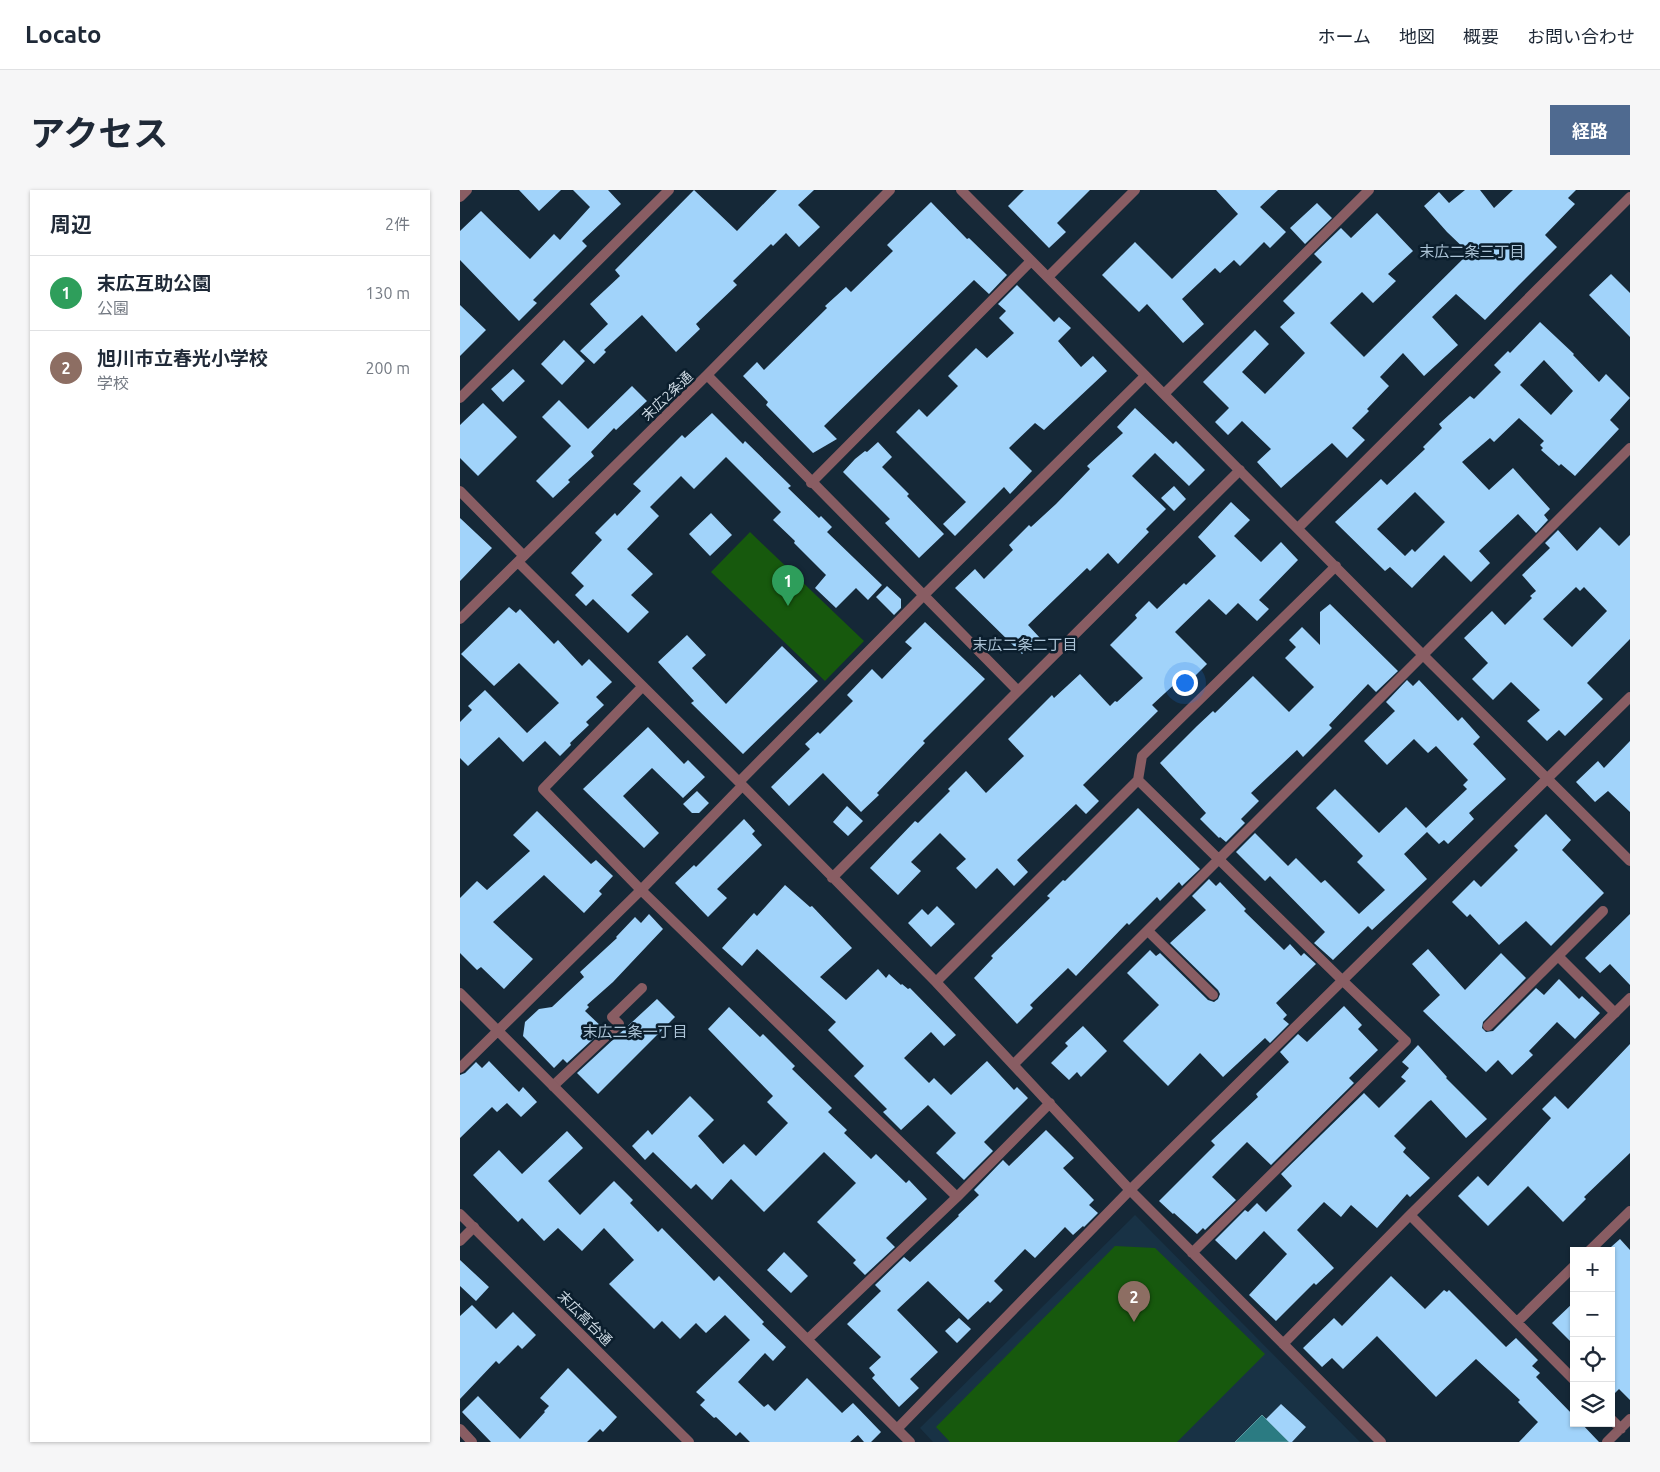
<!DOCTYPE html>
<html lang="ja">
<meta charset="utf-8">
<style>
body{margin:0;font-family:Ubuntu,"Noto Sans JP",sans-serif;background:#f6f6f7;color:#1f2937}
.controls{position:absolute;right:15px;bottom:15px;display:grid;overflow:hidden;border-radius:0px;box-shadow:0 1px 4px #0004}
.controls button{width:45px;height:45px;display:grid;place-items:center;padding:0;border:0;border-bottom:1px solid #e0e1e3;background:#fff;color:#1f2937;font:25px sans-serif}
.you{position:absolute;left:724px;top:492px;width:18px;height:18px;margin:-12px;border:4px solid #fff;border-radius:50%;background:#1a73e8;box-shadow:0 0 0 8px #1a73e833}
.badge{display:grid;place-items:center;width:32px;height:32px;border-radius:50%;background:#4f6a90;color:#fff;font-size:16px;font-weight:700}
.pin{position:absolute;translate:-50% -41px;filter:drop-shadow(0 1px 2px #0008)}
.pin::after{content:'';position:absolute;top:26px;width:18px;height:15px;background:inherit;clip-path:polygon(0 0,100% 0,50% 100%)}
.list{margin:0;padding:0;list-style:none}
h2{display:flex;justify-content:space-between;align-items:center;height:65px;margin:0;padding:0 20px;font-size:21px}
h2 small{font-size:16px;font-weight:400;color:#747a83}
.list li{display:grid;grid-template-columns:32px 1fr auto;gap:15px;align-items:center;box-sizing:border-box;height:75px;padding:0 20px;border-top:1px solid #e0e1e3}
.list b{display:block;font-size:19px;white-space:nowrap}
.list p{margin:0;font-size:16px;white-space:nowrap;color:#747a83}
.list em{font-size:16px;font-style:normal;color:#747a83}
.icon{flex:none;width:28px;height:28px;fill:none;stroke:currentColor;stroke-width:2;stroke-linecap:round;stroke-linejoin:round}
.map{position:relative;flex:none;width:1170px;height:1252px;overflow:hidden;border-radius:0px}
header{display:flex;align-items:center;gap:30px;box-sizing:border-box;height:70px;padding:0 25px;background:#fff;border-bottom:1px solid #e0e1e3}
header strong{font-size:24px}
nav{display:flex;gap:28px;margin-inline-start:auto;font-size:18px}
.intro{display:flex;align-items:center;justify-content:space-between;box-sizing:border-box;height:120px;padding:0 30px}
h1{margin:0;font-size:35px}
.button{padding:12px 22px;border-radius:0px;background:#4f6a90;color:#fff;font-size:18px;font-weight:700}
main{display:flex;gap:30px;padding:0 30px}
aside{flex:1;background:#fff;border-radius:0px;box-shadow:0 1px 4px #0004}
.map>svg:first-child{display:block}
</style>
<header>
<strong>Locato</strong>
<nav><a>ホーム</a><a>地図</a><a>概要</a><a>お問い合わせ</a></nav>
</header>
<div class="intro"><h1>アクセス</h1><a class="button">経路</a></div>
<main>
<aside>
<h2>周辺<small>2件</small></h2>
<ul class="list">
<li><span class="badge" style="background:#2e9e5b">1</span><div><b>末広互助公園</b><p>公園</p></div><em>130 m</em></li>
<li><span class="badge" style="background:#8d6e63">2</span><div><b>旭川市立春光小学校</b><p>学校</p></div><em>200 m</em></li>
</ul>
</aside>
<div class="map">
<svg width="1170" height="1252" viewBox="0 0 1170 1252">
<rect width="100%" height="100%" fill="#152837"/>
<path fill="#183245" d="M 675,1025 L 900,1252 L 473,1252 L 460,1238 Z"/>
<path fill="#17590d" d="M 290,342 L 404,451 L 365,491 L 251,382 Z
M 655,1056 L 695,1058 L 805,1164 L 717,1252 L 490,1252 L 476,1237 Z"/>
<path fill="#2b7b82" stroke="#5b979f" d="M 802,1225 L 829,1252 L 775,1252 Z"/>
<path fill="#a1d3fa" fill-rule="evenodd" d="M 59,0 L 101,0 L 79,21 Z
M 113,0 L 148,0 L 161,14 L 122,51 L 127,56 L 73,110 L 77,113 L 59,131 L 0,70 L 0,41 L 21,21 L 70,69 L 94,44 L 100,50 L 130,17 Z
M 234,0 L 277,41 L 317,0 L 354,0 L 338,15 L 360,37 L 339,57 L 326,43 L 313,56 L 311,54 L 273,91 L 277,95 L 236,134 L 240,139 L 216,162 L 182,125 L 144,160 L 146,162 L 134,174 L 120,161 L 148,134 L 130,114 L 160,86 L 155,80 Z
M 564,0 L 630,0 L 597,33 L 606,42 L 589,58 L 548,16 Z
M 756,0 L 818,0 L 800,17 L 826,42 L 810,58 L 804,52 L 780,76 L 774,70 L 760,83 L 755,78 L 722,109 L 744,134 L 723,153 L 687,114 L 679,122 L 642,85 L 675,52 L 712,89 L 778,24 Z
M 1005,0 L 1020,0 L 1034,18 L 1053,0 L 1116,0 L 1108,8 L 1115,14 L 1085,45 L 1097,57 L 1059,95 L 1025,130 L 996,104 L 972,127 L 998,155 L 964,186 L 943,163 L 920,187 L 929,196 L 907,219 L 909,221 L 892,238 L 905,250 L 887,268 L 872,253 L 821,298 L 797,272 L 811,259 L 782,231 L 768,245 L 755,232 L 769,218 L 743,192 L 795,140 L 809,154 L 782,182 L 805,204 L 845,163 L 820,137 L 835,123 L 823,111 L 862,72 L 854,64 L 881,38 L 891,48 L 917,23 L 953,61 L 928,84 L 936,91 L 913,113 L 902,102 L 870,133 L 904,167 L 1009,63 L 987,42 L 964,16 L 979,2 L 989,13 Z
M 471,12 L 507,49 L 509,48 L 547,85 L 529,104 L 514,90 L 364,236 L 377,249 L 353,263 L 306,215 L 308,212 L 283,186 L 297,172 L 304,180 L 367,118 L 365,116 L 386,97 L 391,102 L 433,61 L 427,55 Z
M 857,13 L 872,28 L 845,54 L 830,38 Z
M 1151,84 L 1170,103 L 1170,147 L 1129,105 Z
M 557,95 L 594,132 L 599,127 L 611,138 L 598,151 L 621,177 L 633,166 L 647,181 L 584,240 L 575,233 L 549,258 L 572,281 L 550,304 L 544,297 L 495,346 L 483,334 L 506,312 L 436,242 L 459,219 L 467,227 L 498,196 L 488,186 L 516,158 L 527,168 L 554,143 L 539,128 L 546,121 L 538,114 Z
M 0,115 L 26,140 L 0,166 Z
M 1080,132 L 1114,164 L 1113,165 L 1139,192 L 1146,184 L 1170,208 L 1150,230 L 1159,239 L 1115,286 L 1101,274 L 1099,276 L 1081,260 L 1083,258 L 1080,255 L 1084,251 L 1059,228 L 1034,252 L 1030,248 L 1002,272 L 1029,300 L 1053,278 L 1090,319 L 1084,325 L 1088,330 L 1076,343 L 1058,324 L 1019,361 L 1030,373 L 1011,392 L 984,365 L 952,398 L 930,377 L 925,381 L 875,332 L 921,289 L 927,295 L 965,259 L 963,257 L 982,238 L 979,234 L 1010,206 L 1014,209 L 1041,182 L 1034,175 L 1048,161 L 1050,163 ZM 1084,170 L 1113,201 L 1091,225 L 1060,195 ZM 955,302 L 985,332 L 955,362 L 952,359 L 945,366 L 917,339 Z
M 104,150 L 125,171 L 102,195 L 81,174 Z
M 53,179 L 65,191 L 43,212 L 31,199 Z
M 172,196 L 187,211 L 156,240 L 154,238 L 131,262 L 134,266 L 108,290 L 110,292 L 93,308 L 76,291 L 111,256 L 82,227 L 99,210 L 128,239 Z
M 23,213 L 57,247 L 18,286 L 0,268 L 0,235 Z
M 675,218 L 713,254 L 716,251 L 745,280 L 729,296 L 695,263 L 672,286 L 706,319 L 686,339 L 689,342 L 658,374 L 648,363 L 630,381 L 627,378 L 568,435 L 580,448 L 562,464 L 495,398 L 515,379 L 524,389 L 553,360 L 549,355 L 569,335 L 571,337 L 596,314 L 630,279 L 627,276 L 663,243 L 657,237 Z
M 252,223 L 283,254 L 285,251 L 331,296 L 328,298 L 359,328 L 361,326 L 372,337 L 367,342 L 422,395 L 408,410 L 396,398 L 376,418 L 355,398 L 366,385 L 334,353 L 335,351 L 313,330 L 321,322 L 266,267 L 234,299 L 221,286 L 190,317 L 199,326 L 167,359 L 193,384 L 171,405 L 189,422 L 168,443 L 133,409 L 126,416 L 115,405 L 124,396 L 111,383 L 142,350 L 135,343 L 155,323 L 157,326 L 181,301 L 173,294 L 222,245 L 225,248 Z
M 418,252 L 432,267 L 422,277 L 449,304 L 447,306 L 484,344 L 459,368 L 425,333 L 430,329 L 383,282 L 395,269 L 405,261 L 407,262 Z
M 714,296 L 726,309 L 714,321 L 701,308 Z
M 771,312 L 790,330 L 774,346 L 801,372 L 821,352 L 838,370 L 799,410 L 809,419 L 797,431 L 778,413 L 766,425 L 749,409 L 715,442 L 747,474 L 724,497 L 718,491 L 692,515 L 698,521 L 623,595 L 639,611 L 626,624 L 616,614 L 557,670 L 568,682 L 554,696 L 537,678 L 516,699 L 496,678 L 506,669 L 480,643 L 451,672 L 461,681 L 438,705 L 410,678 L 455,631 L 458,633 L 490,601 L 488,599 L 506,581 L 526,603 L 564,566 L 548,549 L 592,505 L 594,508 L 620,484 L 650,516 L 655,511 L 657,512 L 683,488 L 650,455 L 677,428 L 675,425 L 689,411 L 697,419 L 724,393 L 726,395 L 756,366 L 738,347 Z
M 251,323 L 272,345 L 250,366 L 229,344 Z
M 0,328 L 32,358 L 0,391 Z
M 1140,337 L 1159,356 L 1170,345 L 1170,449 L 1127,493 L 1143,509 L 1105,546 L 1099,540 L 1087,551 L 1067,531 L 1080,520 L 1051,492 L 1033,510 L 1012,489 L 1028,473 L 1004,448 L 1032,421 L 1045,435 L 1072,408 L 1070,406 L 1076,401 L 1062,385 L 1088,360 L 1090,358 L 1085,353 L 1098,340 L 1117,361 ZM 1116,397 L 1120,401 L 1124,397 L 1147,421 L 1112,457 L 1083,429 Z
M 427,396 L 441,409 L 441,418 L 434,425 L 416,407 Z
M 870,414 L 938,481 L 916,502 L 908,494 L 869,535 L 872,538 L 843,567 L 837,560 L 791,603 L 799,611 L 781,629 L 785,633 L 766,652 L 760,647 L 759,648 L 740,629 L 746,623 L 700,573 L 737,536 L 753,521 L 755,523 L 793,486 L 829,522 L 854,497 L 825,468 L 836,457 L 829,450 L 842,437 L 860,455 L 860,422 Z
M 49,417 L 56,423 L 60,419 L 94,454 L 98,450 L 122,476 L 129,469 L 152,492 L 136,507 L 144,515 L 126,532 L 129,535 L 110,553 L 111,555 L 100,566 L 85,551 L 63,572 L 39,547 L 8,576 L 0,568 L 0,532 L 12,520 L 8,516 L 25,500 L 67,543 L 99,513 L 59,473 L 34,496 L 1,464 Z
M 465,432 L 525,489 L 463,551 L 465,553 L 417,603 L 419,605 L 401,622 L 363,583 L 329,616 L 311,597 L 350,559 L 345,554 L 358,542 L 360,544 L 393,511 L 387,505 L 412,479 L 422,489 L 452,458 L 445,452 Z
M 227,445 L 246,465 L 232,478 L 266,514 L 322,456 L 358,491 L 283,564 L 231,513 L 234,511 L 198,472 Z
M 947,490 L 953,496 L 959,490 L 998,531 L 1002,527 L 1020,547 L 1013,554 L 1046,589 L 1009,623 L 1014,629 L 988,654 L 984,650 L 979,654 L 967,642 L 944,664 L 967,689 L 912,740 L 908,736 L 873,770 L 854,753 L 865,742 L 810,686 L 805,691 L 776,662 L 795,643 L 828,676 L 836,668 L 861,693 L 865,690 L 899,724 L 925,700 L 897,672 L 903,666 L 856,618 L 875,599 L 919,643 L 946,617 L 966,638 L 1007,599 L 1003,595 L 1008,590 L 976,556 L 968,563 L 954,549 L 927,575 L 904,551 L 935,521 L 926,512 Z
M 188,537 L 224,574 L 228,570 L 245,587 L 223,608 L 192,578 L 163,606 L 199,643 L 184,658 L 123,599 Z
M 1170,551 L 1170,622 L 1148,601 L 1135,612 L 1116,592 L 1138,571 L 1144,578 Z
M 237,601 L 249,613 L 239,623 L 232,623 L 223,614 Z
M 387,616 L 403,631 L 388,646 L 373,632 Z
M 678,618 L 740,679 L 722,696 L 719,692 L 700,711 L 697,707 L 669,735 L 667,733 L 616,786 L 608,778 L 570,815 L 573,818 L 557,834 L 514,788 L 533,768 L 531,766 L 590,708 L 587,706 L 603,690 L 605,691 Z
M 77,621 L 131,674 L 136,670 L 153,686 L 139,701 L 142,704 L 124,723 L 84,685 L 33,732 L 73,769 L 44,799 L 21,777 L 17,780 L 0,763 L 0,708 L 17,691 L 27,700 L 70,661 L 53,645 Z
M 1086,624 L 1111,650 L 1102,660 L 1144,703 L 1091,756 L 1066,731 L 1039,755 L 1010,724 L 1007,727 L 992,712 L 1014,690 L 1021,697 L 1058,660 L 1054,656 Z
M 284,629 L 295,641 L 292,644 L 302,655 L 257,699 L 267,708 L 248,727 L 215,693 L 234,675 L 236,677 Z
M 749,689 L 756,696 L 760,692 L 786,719 L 784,721 L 824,760 L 830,754 L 841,766 L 844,763 L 856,774 L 816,813 L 827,825 L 823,829 L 829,834 L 810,853 L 805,848 L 763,887 L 740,863 L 708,896 L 663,851 L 699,815 L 667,783 L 690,760 L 696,766 L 700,763 L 748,810 L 754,812 L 758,809 L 760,804 L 758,800 L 710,753 L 746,720 L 732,706 Z
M 325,695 L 350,717 L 352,716 L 392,758 L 360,787 L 386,810 L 418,779 L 426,788 L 429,784 L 441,795 L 442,794 L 448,799 L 450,798 L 496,845 L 484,856 L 471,842 L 444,868 L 469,893 L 474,888 L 491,905 L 527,871 L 554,900 L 557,897 L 568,908 L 524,952 L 533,961 L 504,990 L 476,963 L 496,943 L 468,915 L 441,940 L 423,922 L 427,919 L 394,886 L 404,876 L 368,840 L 376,832 L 297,759 L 282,776 L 262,758 L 294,723 L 297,726 Z
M 477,716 L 495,734 L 471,757 L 448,733 L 462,719 L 468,725 Z
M 189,724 L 203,739 L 153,792 L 127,815 L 129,817 L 125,821 L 144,839 L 107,873 L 103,869 L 94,878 L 63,846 L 65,832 L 79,819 L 92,817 L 124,787 L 120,782 L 157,748 L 156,747 L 175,727 L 181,733 Z
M 1170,724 L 1170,795 L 1150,774 L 1140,783 L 1125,768 Z
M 968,759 L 1005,800 L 1041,763 L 1066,788 L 1023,832 L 1022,838 L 1026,842 L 1033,841 L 1076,798 L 1084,805 L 1099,789 L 1119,809 L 1122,806 L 1140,823 L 1115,849 L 1097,832 L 1069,861 L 1073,865 L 1052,885 L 1038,870 L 1026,882 L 963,821 L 980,805 L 952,774 Z
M 197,809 L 215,827 L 138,904 L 117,883 Z
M 884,816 L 902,835 L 898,839 L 918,860 L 889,888 L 894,893 L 811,975 L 787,952 L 752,987 L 776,1010 L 745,1040 L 743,1038 L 737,1044 L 714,1023 L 713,1024 L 699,1011 L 755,955 L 751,951 L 798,907 L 796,904 L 829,872 L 820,862 L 838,844 L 847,852 Z
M 269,817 L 300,847 L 303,844 L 335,876 L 332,879 L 372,918 L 368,922 L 387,940 L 384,943 L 411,969 L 416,964 L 446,993 L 449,990 L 467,1009 L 426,1048 L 435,1057 L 405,1085 L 393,1073 L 396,1070 L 357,1032 L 396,993 L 364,962 L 304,1022 L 271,989 L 252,1010 L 236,994 L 231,999 L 193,962 L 185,970 L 172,956 L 188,940 L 192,945 L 230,906 L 254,930 L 238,946 L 263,974 L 284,954 L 296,966 L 328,933 L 307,912 L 313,906 L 248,839 Z
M 623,836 L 647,861 L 621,887 L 617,882 L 609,890 L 591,873 L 608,856 L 605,853 Z
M 1170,854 L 1170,963 L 1124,1007 L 1126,1009 L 1103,1032 L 1068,996 L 1028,1036 L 998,1006 L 1018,986 L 1028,996 L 1091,928 L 1082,919 L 1095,906 L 1108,919 Z
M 958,855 L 987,887 L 986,888 L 1027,929 L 1006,948 L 971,910 L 968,912 L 934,946 L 946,958 L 943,962 L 970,988 L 950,1007 L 947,1004 L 917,1038 L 891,1015 L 881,1027 L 864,1012 L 837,1040 L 874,1078 L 856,1095 L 854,1093 L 816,1131 L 789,1105 L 827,1064 L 804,1041 L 776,1070 L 755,1050 L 785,1020 L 788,1022 L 797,1013 L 806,1022 L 832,996 L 821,984 L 904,903 L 919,918 L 946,891 L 941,887 L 949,878 L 942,872 Z
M 29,871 L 59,902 L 63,897 L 77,912 L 61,927 L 47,913 L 37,922 L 32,917 L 0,948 L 0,885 L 5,883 L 16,872 L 22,878 Z
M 586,940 L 614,968 L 603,978 L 634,1010 L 629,1015 L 638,1023 L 624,1037 L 623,1036 L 613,1045 L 605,1037 L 575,1068 L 565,1059 L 534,1091 L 543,1100 L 530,1113 L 528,1111 L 508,1130 L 468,1091 L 437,1120 L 478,1162 L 450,1189 L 459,1198 L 439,1217 L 412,1188 L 415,1185 L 409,1178 L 421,1167 L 387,1134 L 421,1101 L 415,1095 L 444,1067 L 450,1072 L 499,1026 L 498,1025 L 519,1005 L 514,1000 L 543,970 L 549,976 Z
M 107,941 L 123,958 L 88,991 L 120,1025 L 154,991 L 173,1010 L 170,1013 L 198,1042 L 202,1038 L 254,1091 L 259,1086 L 304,1132 L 302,1134 L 326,1157 L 313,1171 L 305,1163 L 278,1192 L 304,1217 L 308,1214 L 315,1221 L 347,1188 L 382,1223 L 393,1213 L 421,1242 L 411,1252 L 404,1252 L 398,1245 L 390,1252 L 290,1252 L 280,1242 L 276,1246 L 256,1227 L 254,1228 L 240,1215 L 245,1210 L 236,1202 L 290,1150 L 265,1125 L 246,1143 L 236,1133 L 220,1149 L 202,1131 L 194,1139 L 149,1094 L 174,1070 L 144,1038 L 122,1061 L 98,1038 L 84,1051 L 62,1028 L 58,1032 L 13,985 L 39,960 L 62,984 Z
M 1160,1049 L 1170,1060 L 1170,1210 L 1159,1199 L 1151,1207 L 1151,1057 Z
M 324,1062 L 348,1086 L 331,1103 L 307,1080 Z
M 0,1070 L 29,1097 L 16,1111 L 0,1096 Z
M 931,1086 L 965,1119 L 984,1100 L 987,1102 L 989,1100 L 1046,1157 L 1056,1148 L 1078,1170 L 1072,1176 L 1080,1183 L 1076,1187 L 1114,1226 L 1114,1233 L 1121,1233 L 1139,1252 L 1059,1252 L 1078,1232 L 1058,1212 L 1060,1210 L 1016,1169 L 976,1207 L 917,1146 L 883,1179 L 872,1168 L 862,1177 L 843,1158 L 874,1128 L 882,1136 Z
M 1114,1112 L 1114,1155 L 1092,1133 Z
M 12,1115 L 36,1139 L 53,1122 L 76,1145 L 62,1159 L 58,1155 L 39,1174 L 36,1171 L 0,1209 L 0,1126 Z
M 499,1128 L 511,1139 L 497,1153 L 485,1141 Z
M 108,1178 L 157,1227 L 143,1242 L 140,1239 L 127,1252 L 31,1252 L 2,1222 L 18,1206 L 60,1249 L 85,1222 L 84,1221 L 89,1216 L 80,1208 Z
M 821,1214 L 846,1237 L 832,1252 L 829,1252 L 806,1229 Z"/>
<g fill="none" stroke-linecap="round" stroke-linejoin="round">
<path stroke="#895d63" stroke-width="10" d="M 688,741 L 753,805
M 1098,766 L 1155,823
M 1028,836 L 1143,721
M 93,896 L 159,834 L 152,827 L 182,798"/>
<path stroke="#895d63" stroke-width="10" d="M 501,0 L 963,465 L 1170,671
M 0,7 L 7,0
M 588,87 L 675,0
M 247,185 L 558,501
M 704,204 L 909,0
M 0,208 L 209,0
M 351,293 L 571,71
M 0,301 L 63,365
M 838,338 L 1170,7
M 58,372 L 279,592 L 476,792 L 670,1000 L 921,1252
M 0,429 L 247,185 L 430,0
M 182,497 L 83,599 L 181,700 L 497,1007
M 279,592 L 463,406 L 685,186
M 372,688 L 558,501 L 780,280
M 476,792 L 678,590
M 0,803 L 450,1252
M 554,874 L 1170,258
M 0,878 L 181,700 L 282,596
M 950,1025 L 1114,1190
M 0,1051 L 14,1037
M 1129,1061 L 1170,1021
M 732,1063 L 946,851 L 883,791 L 678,590 L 682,566 L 876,376
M 1057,1132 L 1114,1076
M 348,1149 L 497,1007 L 590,913
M 823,1154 L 950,1025 L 1170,808
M 1151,1229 L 1161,1239
M 0,1239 L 12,1252
M 437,1239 L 670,1000 L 1170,507
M 1147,1252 L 1170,1229"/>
<path stroke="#895d63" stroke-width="10" d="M 0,1024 L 229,1252"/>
</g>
<g text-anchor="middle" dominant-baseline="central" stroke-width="5" stroke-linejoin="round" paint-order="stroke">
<g font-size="14" fill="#ccd8e2" stroke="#0b1e2d">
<text transform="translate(207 206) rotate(-44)">末広2条通</text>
<text transform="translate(125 1128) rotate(45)">末広高台通</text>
</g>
<g font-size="15" fill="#acc4d7" stroke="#0b1e2d">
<text x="1012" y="61">末広二条三丁目</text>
<text x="565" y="454">末広二条二丁目</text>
<text x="175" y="841">末広二条一丁目</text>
</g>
</g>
</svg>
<div class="controls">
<button>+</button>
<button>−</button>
<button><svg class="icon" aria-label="locate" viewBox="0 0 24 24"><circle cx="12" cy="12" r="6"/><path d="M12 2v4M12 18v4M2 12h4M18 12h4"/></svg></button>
<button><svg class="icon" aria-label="layers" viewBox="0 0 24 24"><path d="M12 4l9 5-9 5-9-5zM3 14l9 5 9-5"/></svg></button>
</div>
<div class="you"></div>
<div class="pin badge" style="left:328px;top:416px;background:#2e9e5b">1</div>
<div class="pin badge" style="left:674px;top:1132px;background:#8d6e63">2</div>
</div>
</main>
